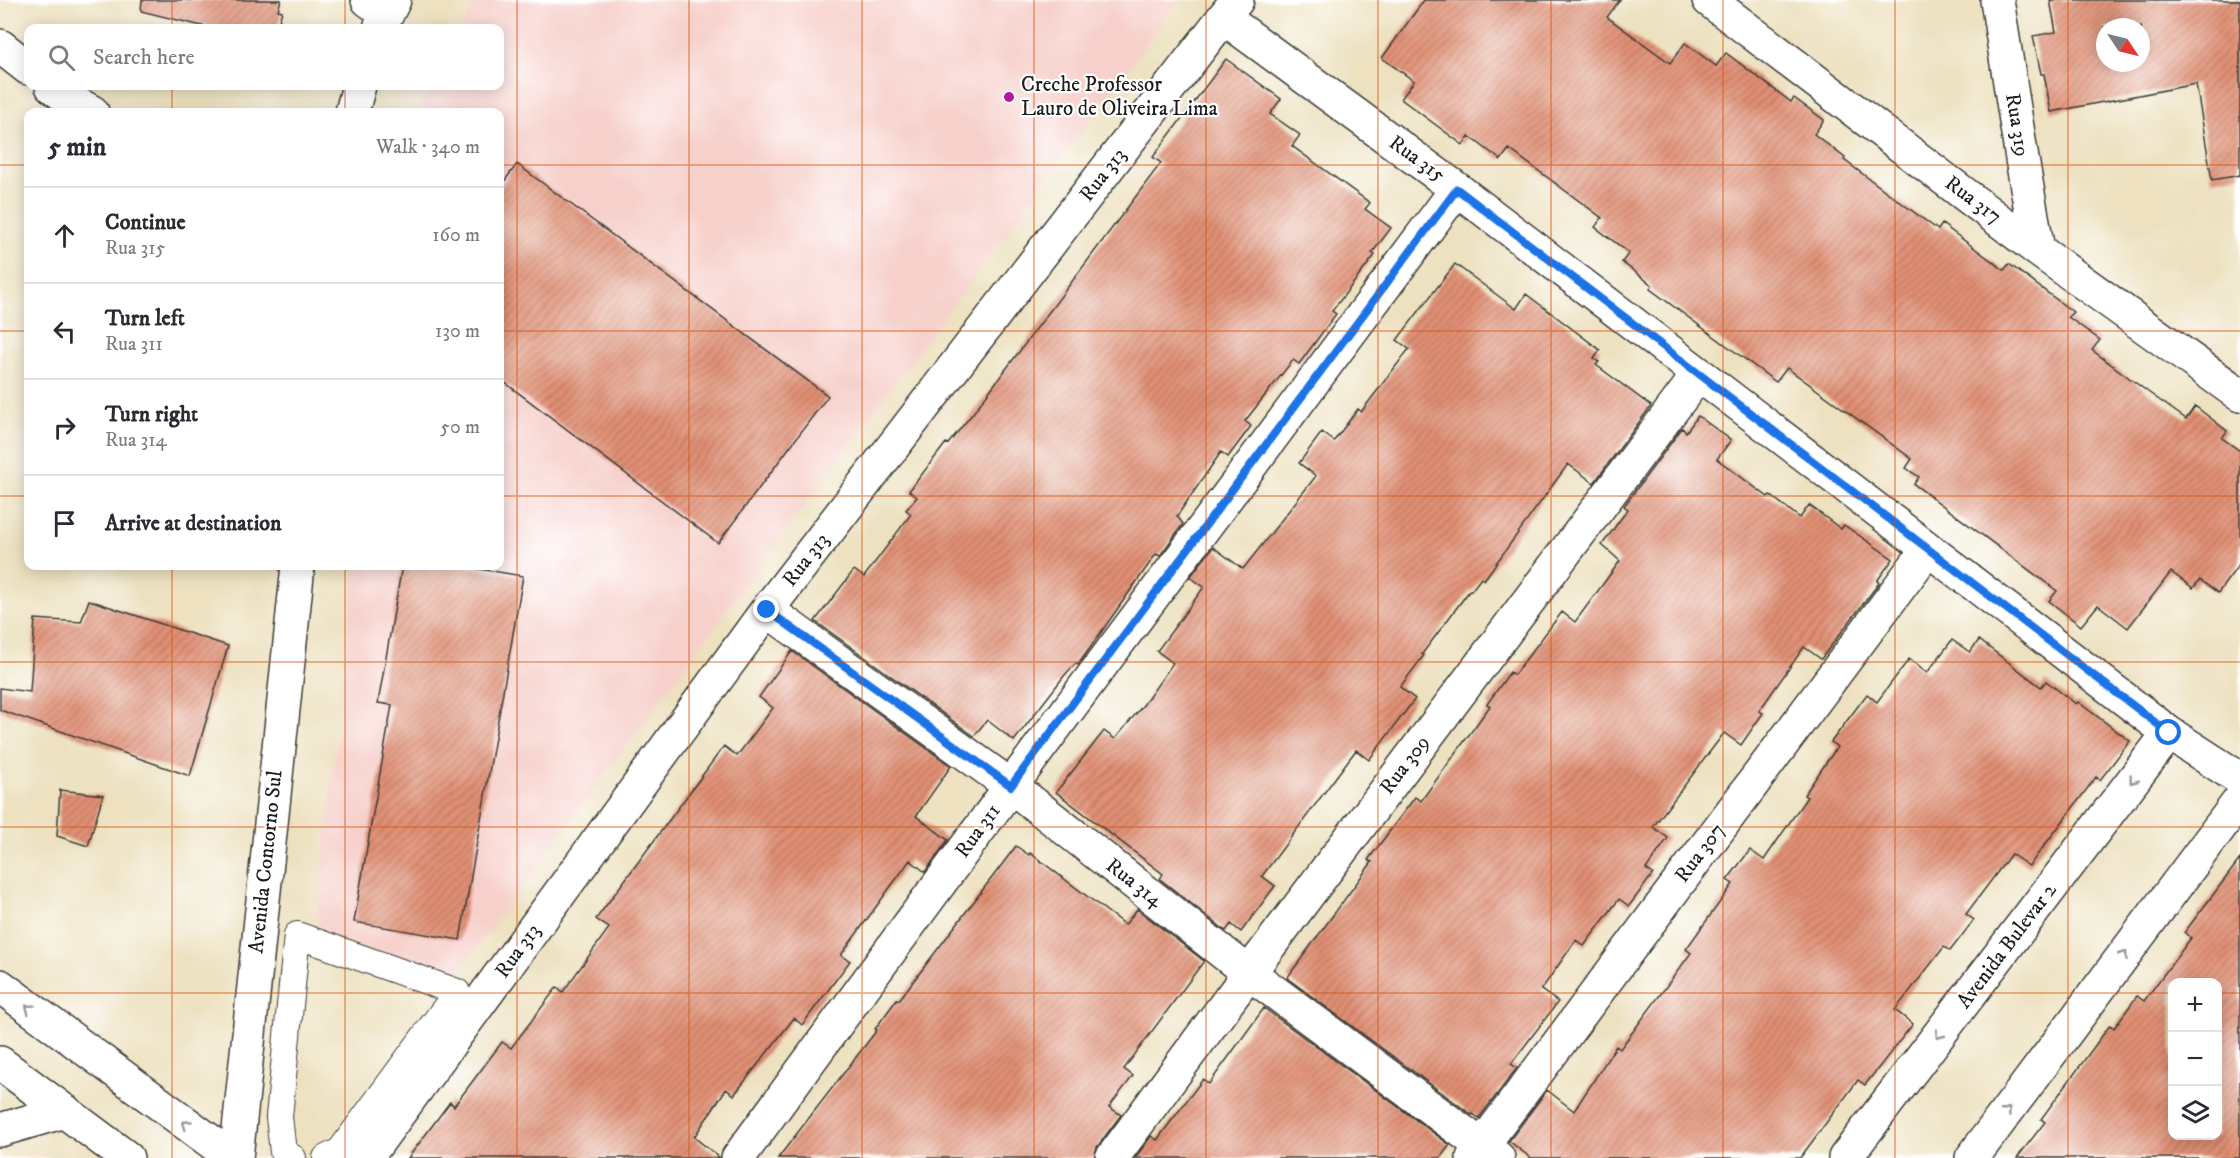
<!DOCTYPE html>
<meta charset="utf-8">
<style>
body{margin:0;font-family:"IM FELL DW Pica",serif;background:#f2f2f3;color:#2b2b33}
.controls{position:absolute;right:18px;bottom:18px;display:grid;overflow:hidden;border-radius:12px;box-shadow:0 3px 15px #0003}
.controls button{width:54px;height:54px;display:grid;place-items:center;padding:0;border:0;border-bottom:2px solid #e1e1e2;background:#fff;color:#2b2b33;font:30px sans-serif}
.compass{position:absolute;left:2096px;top:18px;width:54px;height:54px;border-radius:50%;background:#fff;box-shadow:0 3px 15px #0003;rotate:125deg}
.stop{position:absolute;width:18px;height:18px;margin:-14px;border:4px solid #1a73e8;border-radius:50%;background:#fff}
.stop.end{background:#1a73e8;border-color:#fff;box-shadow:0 2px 6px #0008}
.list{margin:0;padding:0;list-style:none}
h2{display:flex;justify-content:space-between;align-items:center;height:78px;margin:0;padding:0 24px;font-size:26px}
h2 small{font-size:20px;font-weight:400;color:#7c7c81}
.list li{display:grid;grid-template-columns:39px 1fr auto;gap:18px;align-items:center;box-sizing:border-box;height:96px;padding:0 24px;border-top:2px solid #e1e1e2}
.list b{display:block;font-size:22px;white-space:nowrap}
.list p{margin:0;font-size:20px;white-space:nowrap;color:#7c7c81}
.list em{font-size:20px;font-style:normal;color:#7c7c81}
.icon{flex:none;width:33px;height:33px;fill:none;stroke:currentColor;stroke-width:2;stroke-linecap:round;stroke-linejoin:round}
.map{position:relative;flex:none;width:2240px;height:1158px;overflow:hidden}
.search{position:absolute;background:#fff;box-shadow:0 3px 15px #0003;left:24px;top:24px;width:480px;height:66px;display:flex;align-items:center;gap:15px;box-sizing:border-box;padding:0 21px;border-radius:12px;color:#7c7c81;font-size:22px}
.panel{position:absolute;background:#fff;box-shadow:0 3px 15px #0003;left:24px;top:108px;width:480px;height:462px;border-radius:12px}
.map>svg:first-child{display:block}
</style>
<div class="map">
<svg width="2240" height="1158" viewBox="0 0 2240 1158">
<defs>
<pattern id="building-hatch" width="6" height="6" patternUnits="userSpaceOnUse" patternTransform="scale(1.5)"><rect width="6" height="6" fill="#e19075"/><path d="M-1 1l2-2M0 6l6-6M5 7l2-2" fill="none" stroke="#b6755f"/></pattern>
</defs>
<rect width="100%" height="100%" fill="#fff"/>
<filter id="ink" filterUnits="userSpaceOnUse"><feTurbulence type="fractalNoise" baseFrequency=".0167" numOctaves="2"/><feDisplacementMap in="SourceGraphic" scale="12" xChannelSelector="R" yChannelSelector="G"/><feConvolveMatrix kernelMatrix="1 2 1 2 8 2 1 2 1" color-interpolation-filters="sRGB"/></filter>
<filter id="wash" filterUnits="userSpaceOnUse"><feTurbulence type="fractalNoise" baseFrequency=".008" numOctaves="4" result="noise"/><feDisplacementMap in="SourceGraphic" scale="24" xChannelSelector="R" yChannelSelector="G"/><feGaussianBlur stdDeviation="1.35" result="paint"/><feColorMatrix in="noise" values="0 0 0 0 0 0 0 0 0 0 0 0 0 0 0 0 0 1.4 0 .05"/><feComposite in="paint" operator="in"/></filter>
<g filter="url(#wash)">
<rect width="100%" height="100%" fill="#ede1c0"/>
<path fill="#f7d0cb" d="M 475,0 L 1179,0 L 447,987 L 315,940 L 355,566 L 500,566 L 500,112 L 417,112 L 431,86 L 500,86 L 500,28 L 461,28 Z"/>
<g id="blocks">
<path fill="url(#building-hatch)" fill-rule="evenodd" d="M 142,0 L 281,0 L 278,10 L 282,11 L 277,28 L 210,28 L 141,11 Z
M 1424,0 L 1620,0 L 1607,17 L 1670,63 L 1685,43 L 1716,66 L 1726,53 L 1791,102 L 1794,98 L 1824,120 L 1814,134 L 1845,158 L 1844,160 L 1938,230 L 1942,224 L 2004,270 L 2009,264 L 2073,312 L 2068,317 L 2100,340 L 2092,350 L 2148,392 L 2186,419 L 2195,406 L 2227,431 L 2222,438 L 2240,451 L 2240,563 L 2218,593 L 2200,580 L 2193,588 L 2171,572 L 2128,628 L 2098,605 L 2081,626 L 2049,601 L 2057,591 L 1914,484 L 1919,477 L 1906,468 L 1912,459 L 1787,368 L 1776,382 L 1650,289 L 1652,285 L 1622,262 L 1629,253 L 1595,227 L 1602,218 L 1509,149 L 1501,160 L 1469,136 L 1463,145 L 1401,99 L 1414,81 L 1382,58 Z
M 2050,0 L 2240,0 L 2240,175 L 2212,180 L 2196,84 L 2051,112 L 2044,74 L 2041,74 L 2033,36 L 2056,32 ZM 2105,27 L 2141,27 L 2141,63 L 2105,63 Z
M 1226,59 L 1281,99 L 1270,114 L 1300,135 L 1292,146 L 1370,203 L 1365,209 L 1391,228 L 1372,253 L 1375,255 L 1332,311 L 1336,314 L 1299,364 L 1293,360 L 1245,421 L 1251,426 L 1228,457 L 1221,452 L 1177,516 L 1183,524 L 1160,556 L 1156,554 L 1078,665 L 1076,663 L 1064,676 L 1014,741 L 987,720 L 974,736 L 815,621 L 854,570 L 864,577 L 911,514 L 906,510 L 917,497 L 909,491 L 946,443 L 948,444 L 973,413 L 1161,163 L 1153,157 Z
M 517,164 L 828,396 L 718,543 L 500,379 L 500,187 Z
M 1455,264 L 1516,309 L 1526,294 L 1600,350 L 1594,359 L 1599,362 L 1596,365 L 1651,406 L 1594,483 L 1568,464 L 1484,580 L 1481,578 L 1471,591 L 1470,590 L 1422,654 L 1424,655 L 1400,687 L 1415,699 L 1369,760 L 1356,750 L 1262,876 L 1275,886 L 1241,932 L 1231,924 L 1226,931 L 1160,879 L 1163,874 L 1056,792 L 1104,731 L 1115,739 L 1144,704 L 1173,663 L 1157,651 L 1204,587 L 1190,577 L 1213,547 L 1243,569 L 1316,476 L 1299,463 L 1322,432 L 1334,441 L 1358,409 L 1361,412 L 1409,349 L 1397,340 Z
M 1698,416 L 1731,440 L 1717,459 L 1768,497 L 1770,495 L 1800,518 L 1809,505 L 1841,529 L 1844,525 L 1893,559 L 1877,581 L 1879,583 L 1821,659 L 1804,647 L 1759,711 L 1763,713 L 1741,745 L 1724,733 L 1653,827 L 1668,838 L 1646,869 L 1653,874 L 1629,906 L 1619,899 L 1584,946 L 1576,940 L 1541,990 L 1558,1002 L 1511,1064 L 1517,1068 L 1479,1118 L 1473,1114 L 1472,1115 L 1287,978 L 1372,862 L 1368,860 L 1415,797 L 1421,801 L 1490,706 L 1487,704 L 1510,672 L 1514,675 L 1562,612 L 1575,622 L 1620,561 L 1602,545 L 1628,509 L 1624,506 L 1682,428 L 1686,432 Z
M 402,566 L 461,566 L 523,576 L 460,940 L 354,922 L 392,705 L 378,703 Z
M 89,600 L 228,646 L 190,776 L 0,710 L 0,688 L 30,692 L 35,619 L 81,622 Z
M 1952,640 L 1970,652 L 1979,640 L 2041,687 L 2046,681 L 2076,704 L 2078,702 L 2130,741 L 2100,780 L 2096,777 L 2029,866 L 2011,854 L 1966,914 L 1974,920 L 1950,951 L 1944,947 L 1895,1010 L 1913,1024 L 1865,1085 L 1858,1080 L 1800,1158 L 1531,1158 L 1509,1141 L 1547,1090 L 1574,1111 L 1616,1046 L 1620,1049 L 1691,953 L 1686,949 L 1733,884 L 1727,880 L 1750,850 L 1764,860 L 1807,797 L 1804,795 L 1837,747 L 1831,742 L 1867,694 L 1877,702 L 1909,659 L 1927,673 Z
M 792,651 L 951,766 L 916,816 L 948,840 L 925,872 L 910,860 L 841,955 L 850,961 L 802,1025 L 794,1018 L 734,1095 L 726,1089 L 694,1137 L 720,1158 L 408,1158 L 450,1102 L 454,1106 L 502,1042 L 511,1048 L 557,987 L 563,992 L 609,928 L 596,919 L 724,746 L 737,756 L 773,708 L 759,697 Z
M 60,790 L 103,795 L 88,846 L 57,836 Z
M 1016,846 L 1029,855 L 1030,853 L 1125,925 L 1137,909 L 1204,961 L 1124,1069 L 1133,1076 L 1109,1107 L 1121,1115 L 1097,1147 L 1094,1158 L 778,1158 L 877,1030 L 875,1029 L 897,999 L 899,1000 Z
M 2240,859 L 2240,1158 L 2017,1158 L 2045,1122 L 2041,1119 L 2110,1025 L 2114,1028 L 2137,996 L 2144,1001 L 2191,938 L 2184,933 ZM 2172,982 L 2217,982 L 2217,1136 L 2172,1136 Z
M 1264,1008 L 1450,1145 L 1440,1158 L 1135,1158 L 1151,1136 L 1157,1140 L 1203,1079 L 1209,1084 Z"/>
</g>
</g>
<g filter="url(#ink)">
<use href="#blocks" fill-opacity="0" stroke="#3b3a35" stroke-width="1.5"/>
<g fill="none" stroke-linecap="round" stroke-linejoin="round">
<defs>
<path id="pedestrian" d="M 293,1158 L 283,1152 L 279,1117 L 297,935 L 457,992 L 340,1151 L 326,1158"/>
<path id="minor" d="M 368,0 L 386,13
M 1709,0 L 2038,250 L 2240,395
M 1997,0 L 2022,159 L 2038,250
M 1224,18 L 1457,189 L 2169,733 L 2240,779
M 0,46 L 28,68
M 52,86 L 70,100 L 92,112
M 767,610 L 1011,786 L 1249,973 L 1498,1158
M 0,1130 L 65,1111
M 366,1158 L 767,610 L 1237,0
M 738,1158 L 1011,786 L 1457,189
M 1112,1158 L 1249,973 L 1699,374
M 1473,1158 L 1928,549
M 1845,1158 L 2169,733
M 1972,1158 L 2240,800"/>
<path id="tertiary" d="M 380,28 L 394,0
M 352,112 L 359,86
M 236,1158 L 298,566"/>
<path id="secondary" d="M 0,986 L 233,1158
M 0,1063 L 127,1158"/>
</defs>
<use href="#pedestrian" stroke="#3b3a35" stroke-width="28"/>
<use href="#minor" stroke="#3b3a35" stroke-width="36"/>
<use href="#tertiary" stroke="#3b3a35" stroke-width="36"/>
<use href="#secondary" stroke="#3b3a35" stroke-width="36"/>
<use href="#pedestrian" stroke="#fff" stroke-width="26"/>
<use href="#minor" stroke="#fff" stroke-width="33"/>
<use href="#tertiary" stroke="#fff" stroke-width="33"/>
<use href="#secondary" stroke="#fff" stroke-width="33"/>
</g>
<defs><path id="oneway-chevron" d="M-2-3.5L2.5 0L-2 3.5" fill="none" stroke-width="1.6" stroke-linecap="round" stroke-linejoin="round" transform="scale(1.5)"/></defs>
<g stroke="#999">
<use href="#oneway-chevron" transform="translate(2133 780) rotate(127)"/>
<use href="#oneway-chevron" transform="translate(2124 955) rotate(-53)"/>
<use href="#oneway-chevron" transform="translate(29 1008) rotate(-143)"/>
<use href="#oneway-chevron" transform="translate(1939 1035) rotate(127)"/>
<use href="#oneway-chevron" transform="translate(2007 1111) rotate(-53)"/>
<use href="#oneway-chevron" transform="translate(186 1124) rotate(-144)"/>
</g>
</g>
<g fill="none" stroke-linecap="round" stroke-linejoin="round" filter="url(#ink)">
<path stroke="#1a73e8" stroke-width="8" d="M 767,610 L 1011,786 L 1457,189 L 2169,733"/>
</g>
<path fill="none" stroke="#d4530e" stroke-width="1.5" stroke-opacity="0.55" d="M 172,0 L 172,28M 345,0 L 345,28M 517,0 L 517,1158M 689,0 L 689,1158M 862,0 L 862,1158M 1034,0 L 1034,1158M 1206,0 L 1206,1158M 1378,0 L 1378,1158M 1551,0 L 1551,1158M 1723,0 L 1723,1158M 1895,0 L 1895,1158M 2068,0 L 2068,1158M 172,86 L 172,112M 345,86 L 345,112M 0,165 L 28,165M 500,165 L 2240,165M 0,331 L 28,331M 500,331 L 2240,331M 0,496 L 28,496M 500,496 L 2240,496M 172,566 L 172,1158M 345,566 L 345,1158M 0,662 L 2240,662M 0,827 L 2240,827M 0,993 L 2172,993M 2218,993 L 2240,993"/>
<circle fill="#b5179e" stroke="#fff" stroke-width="2" cx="1009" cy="97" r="6"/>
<g text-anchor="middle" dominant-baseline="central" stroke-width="4.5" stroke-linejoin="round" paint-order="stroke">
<g font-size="21" fill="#1c1c1c" stroke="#fff" text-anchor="start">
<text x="1021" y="85">Creche Professor<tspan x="1021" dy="24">Lauro de Oliveira Lima</tspan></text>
</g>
<g font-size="21" fill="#1c1c1c" stroke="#fff">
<text transform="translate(2017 125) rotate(81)">Rua 319</text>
<text transform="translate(1417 159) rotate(36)">Rua 315</text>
<text transform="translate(1103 175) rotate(-52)">Rua 313</text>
<text transform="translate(1973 200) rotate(37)">Rua 317</text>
<text transform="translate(806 560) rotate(-52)">Rua 313</text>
<text transform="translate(1405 765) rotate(-53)">Rua 309</text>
<text transform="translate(978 831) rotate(-54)">Rua 311</text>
<text transform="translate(1700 853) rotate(-53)">Rua 307</text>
<text transform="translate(266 862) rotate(-84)">Avenida Contorno Sul</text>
<text transform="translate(1134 883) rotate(38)">Rua 314</text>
<text transform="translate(2007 946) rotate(-53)">Avenida Bulevar 2</text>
<text transform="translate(518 951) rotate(-54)">Rua 313</text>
</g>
</g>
</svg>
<div class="controls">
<button>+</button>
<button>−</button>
<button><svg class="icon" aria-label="layers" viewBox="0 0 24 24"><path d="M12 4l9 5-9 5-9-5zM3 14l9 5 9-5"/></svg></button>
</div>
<svg class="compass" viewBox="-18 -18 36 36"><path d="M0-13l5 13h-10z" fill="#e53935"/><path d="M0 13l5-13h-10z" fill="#7c7c81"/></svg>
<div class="stop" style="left:2169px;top:733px"></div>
<div class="stop end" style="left:767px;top:610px"></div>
<div class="search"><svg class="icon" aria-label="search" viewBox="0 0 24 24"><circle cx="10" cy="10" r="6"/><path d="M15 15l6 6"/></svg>Search here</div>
<section class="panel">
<h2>5 min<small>Walk · 340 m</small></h2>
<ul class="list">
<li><svg class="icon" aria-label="ahead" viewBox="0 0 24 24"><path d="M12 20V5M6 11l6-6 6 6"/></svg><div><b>Continue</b><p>Rua 315</p></div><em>160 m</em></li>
<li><svg class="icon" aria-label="left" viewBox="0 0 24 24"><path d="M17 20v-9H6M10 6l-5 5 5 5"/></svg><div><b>Turn left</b><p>Rua 311</p></div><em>130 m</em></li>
<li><svg class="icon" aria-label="right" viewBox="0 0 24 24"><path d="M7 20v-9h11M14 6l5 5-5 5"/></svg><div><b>Turn right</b><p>Rua 314</p></div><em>50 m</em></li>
<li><svg class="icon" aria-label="arrive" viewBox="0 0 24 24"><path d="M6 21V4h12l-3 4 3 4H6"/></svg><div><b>Arrive at destination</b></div></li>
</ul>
</section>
</div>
